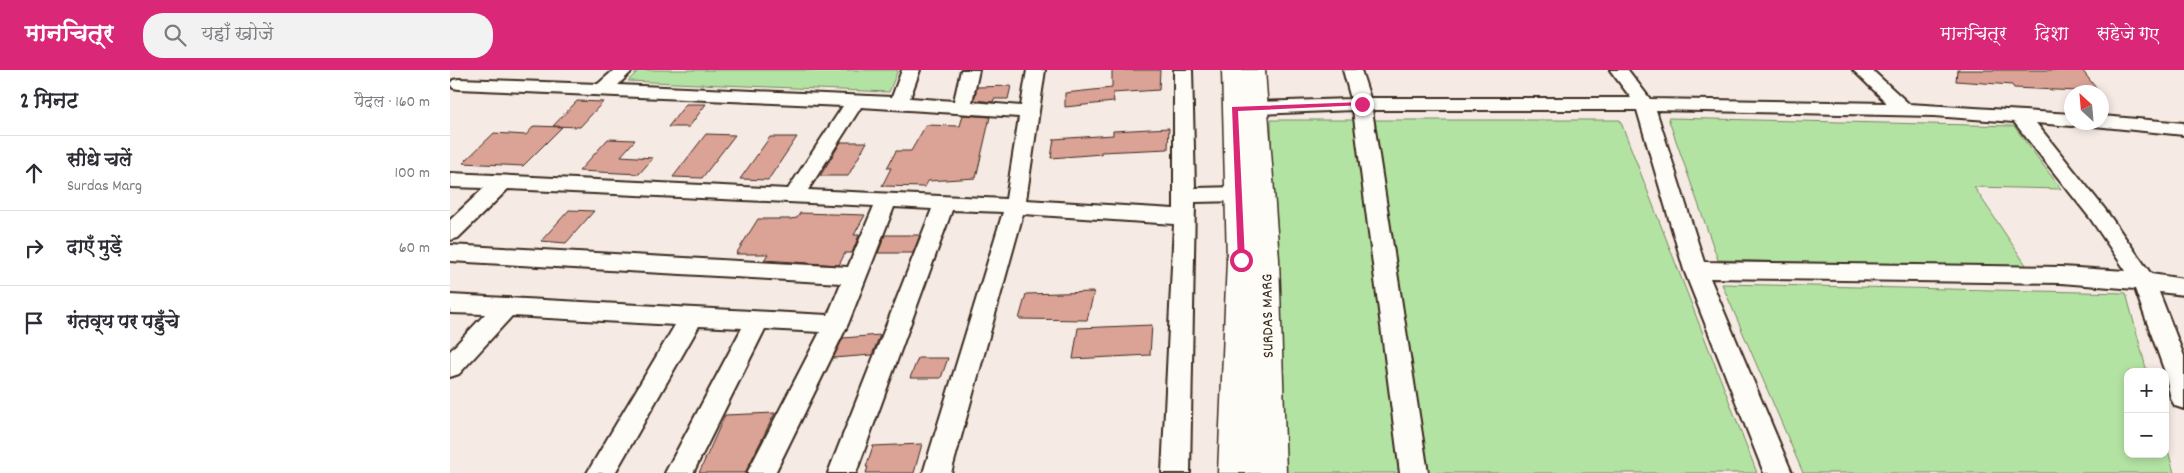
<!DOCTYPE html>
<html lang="hi">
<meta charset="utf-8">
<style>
:root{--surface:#fff;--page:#f2f2f3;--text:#2b2b33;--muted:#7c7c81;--line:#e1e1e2;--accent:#db2777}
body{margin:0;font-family:Dekko,"Playpen Sans Deva",sans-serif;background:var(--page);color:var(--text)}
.controls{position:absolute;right:15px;bottom:15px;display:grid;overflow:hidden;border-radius:10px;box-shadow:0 2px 8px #0003}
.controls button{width:45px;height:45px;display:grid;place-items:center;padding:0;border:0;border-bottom:1px solid var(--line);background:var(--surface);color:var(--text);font:25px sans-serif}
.compass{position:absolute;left:1614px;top:15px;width:45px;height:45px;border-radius:50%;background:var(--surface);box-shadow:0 2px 8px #0003;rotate:334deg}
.stop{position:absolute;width:15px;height:15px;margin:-11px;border:4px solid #db2777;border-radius:50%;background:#fff}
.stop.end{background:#db2777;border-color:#fff;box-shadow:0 1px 5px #0008}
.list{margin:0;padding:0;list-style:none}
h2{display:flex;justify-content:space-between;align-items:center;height:65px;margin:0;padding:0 20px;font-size:21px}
h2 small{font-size:16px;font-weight:400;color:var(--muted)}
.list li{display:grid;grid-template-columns:32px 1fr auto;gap:15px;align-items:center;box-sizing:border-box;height:75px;padding:0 20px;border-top:1px solid var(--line)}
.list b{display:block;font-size:19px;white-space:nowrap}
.list p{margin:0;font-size:16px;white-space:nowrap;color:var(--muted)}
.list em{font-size:16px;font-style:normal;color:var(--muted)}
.icon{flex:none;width:28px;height:28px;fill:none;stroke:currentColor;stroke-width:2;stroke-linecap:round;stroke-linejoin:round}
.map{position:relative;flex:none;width:1734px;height:403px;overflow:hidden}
header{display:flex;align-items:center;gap:30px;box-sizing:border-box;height:70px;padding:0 25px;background:var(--accent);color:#fff}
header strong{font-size:24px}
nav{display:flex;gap:28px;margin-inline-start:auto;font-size:18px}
.search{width:350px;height:45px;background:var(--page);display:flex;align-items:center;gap:12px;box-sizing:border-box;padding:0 18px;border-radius:20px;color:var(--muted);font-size:19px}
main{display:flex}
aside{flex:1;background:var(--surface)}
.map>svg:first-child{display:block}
.green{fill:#b3e3a3;stroke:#778660}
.building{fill:#dba296;stroke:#3b2a1e}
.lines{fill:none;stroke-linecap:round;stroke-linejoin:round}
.minor-casing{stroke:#3b2a1e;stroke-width:4}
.major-casing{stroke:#3b2a1e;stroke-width:3}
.minor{fill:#fdfcf7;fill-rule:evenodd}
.major{fill:#fdfcf7;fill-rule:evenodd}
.route{fill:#db2777}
.labels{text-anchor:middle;stroke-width:4.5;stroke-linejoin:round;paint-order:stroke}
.street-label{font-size:16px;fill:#3b2a1e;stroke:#fdfcf7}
</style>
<header>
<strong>मानचित्र</strong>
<div class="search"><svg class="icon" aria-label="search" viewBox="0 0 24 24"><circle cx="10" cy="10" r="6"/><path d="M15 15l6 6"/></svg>यहाँ खोजें</div>
<nav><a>मानचित्र</a><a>दिशा</a><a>सहेजे गए</a></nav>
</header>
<main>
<aside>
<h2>2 मिनट<small>पैदल · 160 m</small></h2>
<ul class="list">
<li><svg class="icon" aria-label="ahead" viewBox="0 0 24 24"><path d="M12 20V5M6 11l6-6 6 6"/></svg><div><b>सीधे चलें</b><p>Surdas Marg</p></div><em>100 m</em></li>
<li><svg class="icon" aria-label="right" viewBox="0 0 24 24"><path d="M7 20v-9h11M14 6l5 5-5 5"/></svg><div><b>दाएँ मुड़ें</b></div><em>60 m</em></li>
<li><svg class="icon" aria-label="arrive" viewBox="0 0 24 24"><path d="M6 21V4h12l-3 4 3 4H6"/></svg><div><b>गंतव्य पर पहुँचे</b></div></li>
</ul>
</aside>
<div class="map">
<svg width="1734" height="403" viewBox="0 0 1734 403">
<rect width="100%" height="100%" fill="#f6eae4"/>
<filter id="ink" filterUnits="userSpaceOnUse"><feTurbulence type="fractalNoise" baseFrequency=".02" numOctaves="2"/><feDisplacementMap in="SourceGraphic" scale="10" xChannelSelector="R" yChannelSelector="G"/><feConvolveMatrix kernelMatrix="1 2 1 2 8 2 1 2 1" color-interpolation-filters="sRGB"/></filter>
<g filter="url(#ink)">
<!-- green -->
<g class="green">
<polygon points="189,0 448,0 439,22 178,11"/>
<polygon points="1218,48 1564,56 1611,119 1524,117 1578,198 1268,190"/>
<polygon points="821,50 1170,50 1307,403 827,403"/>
<polygon points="1272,214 1676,223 1697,302 1678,302 1678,384 1715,384 1715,369 1724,403 1353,403"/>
</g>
<!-- building -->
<g class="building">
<polygon points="662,0 710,0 709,20 663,23 664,32 615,37 615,23 662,18"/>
<polygon points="1507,0 1632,0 1649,22 1564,18 1562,15 1506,11"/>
<polygon points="561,16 558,29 544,29 543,32 524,30 527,17"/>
<polygon points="127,31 153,32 130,57 103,56"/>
<polygon points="236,34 256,34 239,57 218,57"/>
<polygon points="513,45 540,47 526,108 478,111 475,117 432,116 441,98 437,98 446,81 461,81 476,55 510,56"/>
<polygon points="84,56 112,57 73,96 13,93 44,63 76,65"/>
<polygon points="719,58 718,79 651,82 651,84 601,88 604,69 663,65 663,61"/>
<polygon points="256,64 285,65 252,108 223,107"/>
<polygon points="320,67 347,67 318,110 290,109"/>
<polygon points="158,69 185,70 171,86 203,88 189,104 129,101"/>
<polygon points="391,72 417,72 398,106 370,106"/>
<polygon points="119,140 144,141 116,173 91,171"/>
<polygon points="350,143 415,145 404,165 409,165 402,183 395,183 389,195 314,190 318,184 286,184 308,149 340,149 347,148"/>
<polygon points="435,165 470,165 463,183 428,183"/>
<polygon points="644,222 637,250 569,249 576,224"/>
<polygon points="702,255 700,285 623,289 628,258"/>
<polygon points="430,265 422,285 383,288 393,268"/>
<polygon points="468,288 498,288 491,308 460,308"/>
<polygon points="325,343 295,403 249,403 275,345"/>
<polygon points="472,374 464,403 416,403 418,397 416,397 423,376"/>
</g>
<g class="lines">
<defs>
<g id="minor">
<path d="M164,0H183L168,15L442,27L452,0H470L460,28L504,31L511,0H529L522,32L571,36L577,0H595L576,130L724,139V0H742L745,118L789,117L796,119L799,124L796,129L789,131L745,132L740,403H712L724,154L573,144L501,403H473L553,142L502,140L406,403H378L482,139L444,137L398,254L325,403H297L370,262L315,259L243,403H215L292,258L249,256L165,403H137L225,255L62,246L9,304L0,307V281L35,244L0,243V225L378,245L391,213L0,191V175L398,197L424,136L58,119L8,168L0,170V150L34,118L0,117V103L338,119L393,36L9,19L3,18L0,14L3,10L9,9L148,14ZM411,37L569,47L556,129L358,120Z"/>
<path d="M893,0H911L920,28H1181L1160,0H1178L1200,29L1437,33L1403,0H1422L1459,34L1622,44V52H1630L1629,54L1622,56L1586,53L1654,138L1701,204L1734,209V225L1709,222L1734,286V339L1725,336L1721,329L1715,302L1685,219L1611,213L1260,208L1342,403H1314L1234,200L1187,40H922L978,403H950L903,40L807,44L800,42L798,38L800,34L807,32L901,29ZM1206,40L1484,46L1564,52L1640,148L1676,201L1611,197L1254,192Z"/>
<polygon points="1652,46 1734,53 1734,65 1644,56 1642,52 1652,52"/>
</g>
<polygon id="major" points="772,0 815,0 829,189 836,403 802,403 802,355 802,403 768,403 777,190"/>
</defs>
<!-- minor casing -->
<use href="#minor" class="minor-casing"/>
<!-- major casing -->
<use href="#major" class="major-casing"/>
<!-- minor -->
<use href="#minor" class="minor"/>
<!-- major -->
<use href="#major" class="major"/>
</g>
</g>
<!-- route -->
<polygon class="route" points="912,32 914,32 914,35 788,41 795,190 791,192 788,192 782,37"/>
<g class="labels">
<!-- street labels -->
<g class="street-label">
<text transform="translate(816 246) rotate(-91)" y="6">SURDAS MARG</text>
</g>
</g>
</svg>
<div class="controls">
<button>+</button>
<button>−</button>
</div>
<svg class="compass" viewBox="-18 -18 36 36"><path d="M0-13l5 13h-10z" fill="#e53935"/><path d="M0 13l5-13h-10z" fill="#7c7c81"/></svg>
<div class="stop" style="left:791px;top:190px"></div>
<div class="stop end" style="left:912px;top:34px"></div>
</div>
</main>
